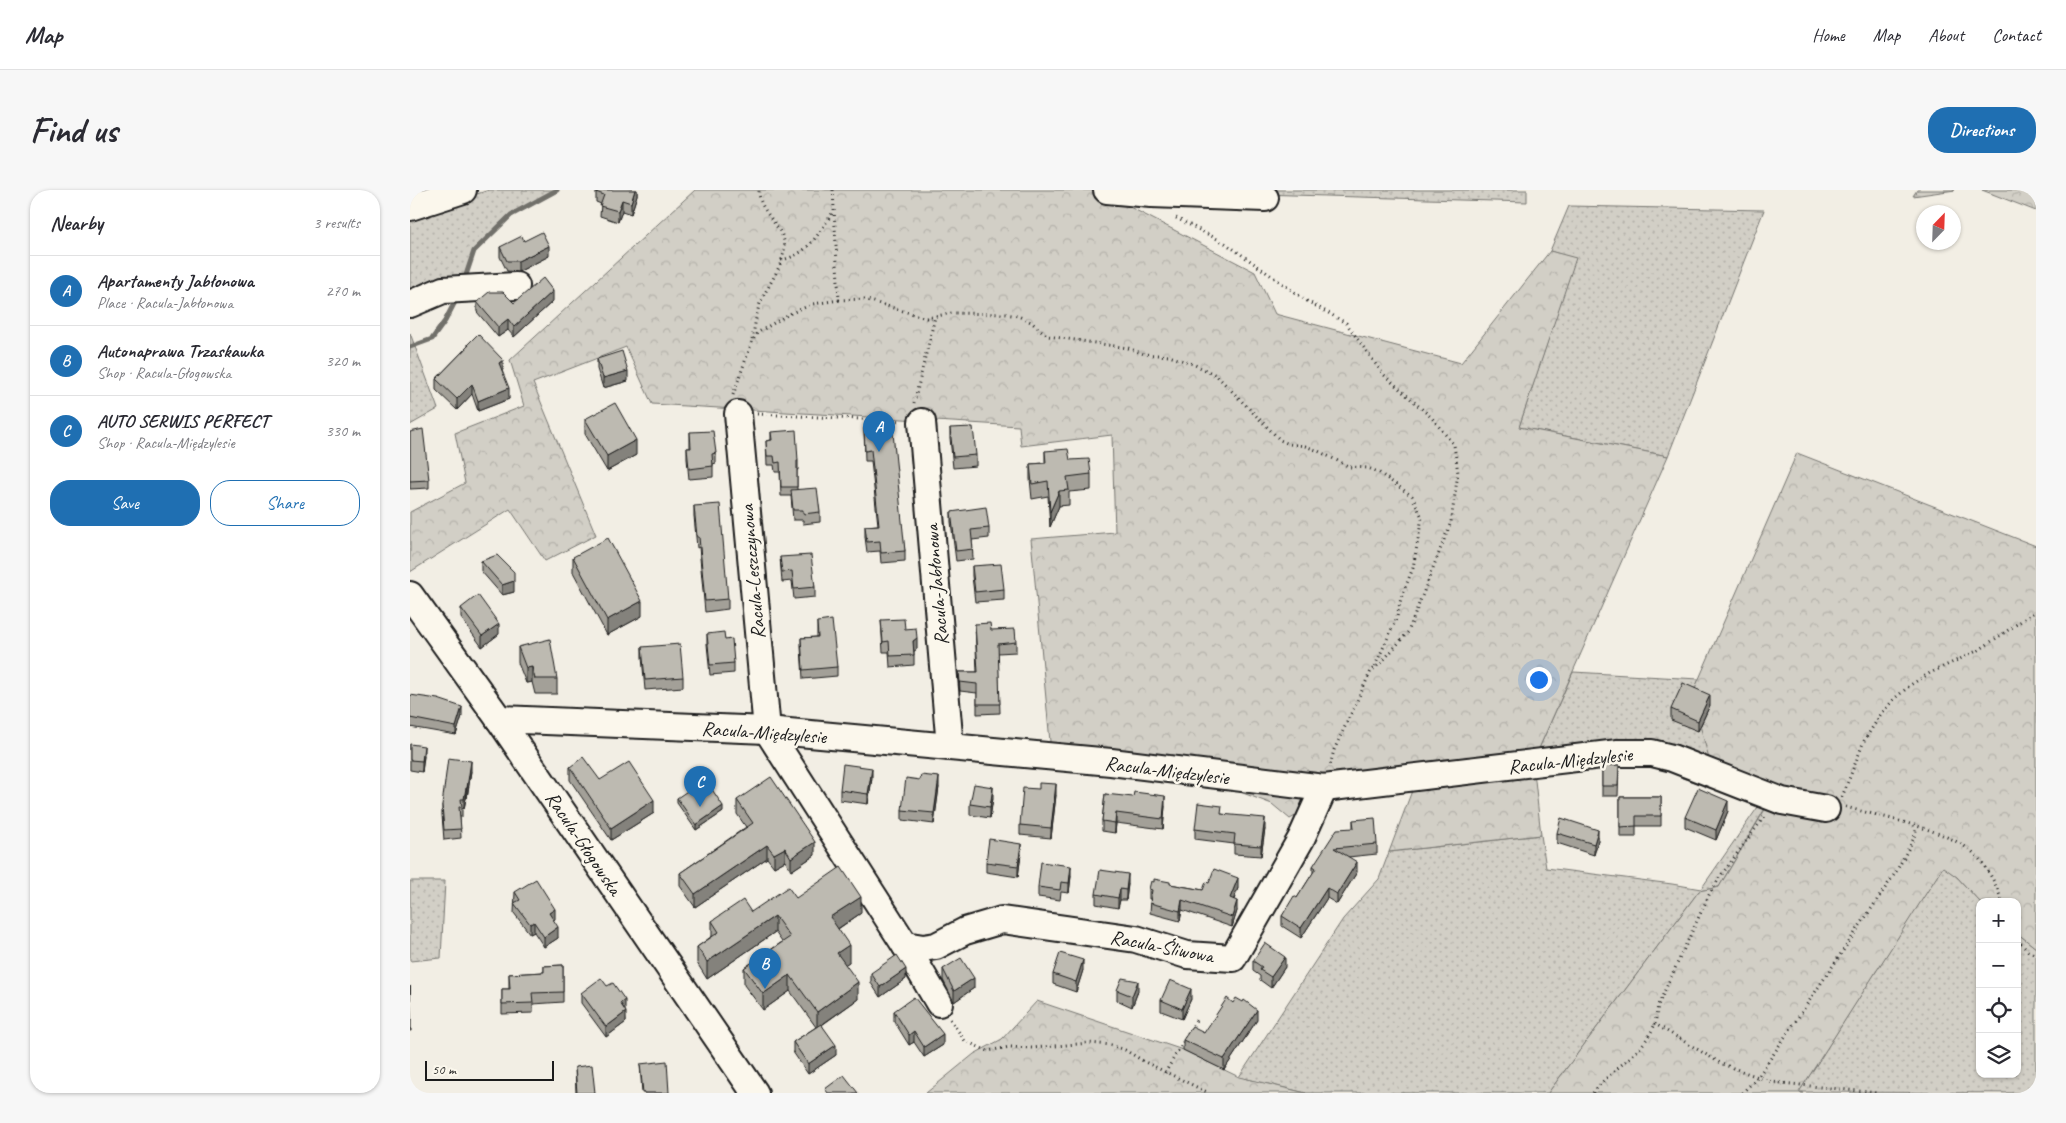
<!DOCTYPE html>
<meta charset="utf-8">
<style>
:root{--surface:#fff;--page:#f7f7f7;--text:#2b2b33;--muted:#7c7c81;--line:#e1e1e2;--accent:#1f6fb2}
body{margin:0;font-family:Caveat,sans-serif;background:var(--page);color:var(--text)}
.controls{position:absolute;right:15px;bottom:15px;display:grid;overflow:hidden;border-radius:10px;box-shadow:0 1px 4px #0004}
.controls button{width:45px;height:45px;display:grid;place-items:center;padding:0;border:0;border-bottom:1px solid var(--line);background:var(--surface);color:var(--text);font:25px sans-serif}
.compass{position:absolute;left:1506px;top:15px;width:45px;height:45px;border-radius:50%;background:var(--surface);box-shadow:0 1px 4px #0004;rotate:23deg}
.scale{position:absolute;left:15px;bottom:12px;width:129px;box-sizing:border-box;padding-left:5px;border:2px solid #1c1c1c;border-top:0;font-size:14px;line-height:18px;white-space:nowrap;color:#1c1c1c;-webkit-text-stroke:4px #fbf7ec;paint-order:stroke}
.you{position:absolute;left:1128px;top:489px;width:18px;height:18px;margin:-12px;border:4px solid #fff;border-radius:50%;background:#1a73e8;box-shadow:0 0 0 8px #1a73e833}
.badge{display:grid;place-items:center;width:32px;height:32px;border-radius:50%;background:var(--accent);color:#fff;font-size:16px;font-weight:700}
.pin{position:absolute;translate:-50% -41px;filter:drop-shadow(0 1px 2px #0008)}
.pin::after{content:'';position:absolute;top:26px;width:18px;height:15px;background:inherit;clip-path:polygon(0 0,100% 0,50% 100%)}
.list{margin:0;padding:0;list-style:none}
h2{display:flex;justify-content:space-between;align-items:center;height:65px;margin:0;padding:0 20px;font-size:21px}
h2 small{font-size:16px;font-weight:400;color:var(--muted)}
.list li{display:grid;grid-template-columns:32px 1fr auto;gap:15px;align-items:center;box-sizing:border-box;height:70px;padding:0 20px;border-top:1px solid var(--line)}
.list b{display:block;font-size:19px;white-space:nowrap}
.list p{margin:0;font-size:16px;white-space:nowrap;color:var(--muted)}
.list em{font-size:16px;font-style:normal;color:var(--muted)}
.actions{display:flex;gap:10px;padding:15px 20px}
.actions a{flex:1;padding:11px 0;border:1px solid var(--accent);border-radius:20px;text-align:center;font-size:18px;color:var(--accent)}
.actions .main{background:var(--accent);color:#fff}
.icon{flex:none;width:28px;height:28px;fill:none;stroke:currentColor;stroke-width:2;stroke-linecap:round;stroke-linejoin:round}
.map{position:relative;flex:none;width:1626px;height:903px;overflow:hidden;border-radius:20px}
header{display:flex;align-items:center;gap:30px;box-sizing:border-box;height:70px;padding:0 25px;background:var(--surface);border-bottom:1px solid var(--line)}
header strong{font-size:24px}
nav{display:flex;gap:28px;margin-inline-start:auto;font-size:18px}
.intro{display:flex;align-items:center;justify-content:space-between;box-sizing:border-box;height:120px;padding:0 30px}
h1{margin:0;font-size:35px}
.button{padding:12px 22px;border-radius:20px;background:var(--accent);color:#fff;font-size:18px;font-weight:700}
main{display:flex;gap:30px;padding:0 30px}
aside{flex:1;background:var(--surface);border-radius:20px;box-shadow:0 1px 4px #0004}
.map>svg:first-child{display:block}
.grass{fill:url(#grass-dots);stroke:#777671}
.forest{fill:url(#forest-crowns);stroke:#777671}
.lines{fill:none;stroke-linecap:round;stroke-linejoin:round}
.stream{stroke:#716f6b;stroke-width:5}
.minor-casing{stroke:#1c1c1c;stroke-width:30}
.path{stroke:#1c1c1c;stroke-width:3;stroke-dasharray:1 4;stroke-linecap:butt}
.minor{stroke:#fbf7ec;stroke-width:26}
.wall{fill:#a3a098;stroke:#1c1c1c}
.shaded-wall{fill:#84827c;stroke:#1c1c1c}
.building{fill:#bdbab1;stroke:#1c1c1c}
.labels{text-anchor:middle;stroke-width:5;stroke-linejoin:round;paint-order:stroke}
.street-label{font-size:20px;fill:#1c1c1c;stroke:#fbf7ec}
</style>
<header>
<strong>Map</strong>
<nav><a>Home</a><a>Map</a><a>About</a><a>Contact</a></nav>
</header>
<div class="intro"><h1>Find us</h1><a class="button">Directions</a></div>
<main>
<aside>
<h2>Nearby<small>3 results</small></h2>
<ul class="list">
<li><span class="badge">A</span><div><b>Apartamenty Jabłonowa</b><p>Place · Racula-Jabłonowa</p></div><em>270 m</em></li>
<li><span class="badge">B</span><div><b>Autonaprawa Trzaskawka</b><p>Shop · Racula-Głogowska</p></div><em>320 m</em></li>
<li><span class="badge">C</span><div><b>AUTO SERWIS PERFECT</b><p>Shop · Racula-Międzylesie</p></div><em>330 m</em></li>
</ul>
<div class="actions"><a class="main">Save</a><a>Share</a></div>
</aside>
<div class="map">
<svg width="1626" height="903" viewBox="0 0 1626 903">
<defs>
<pattern id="grass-dots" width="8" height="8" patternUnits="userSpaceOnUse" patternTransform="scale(1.25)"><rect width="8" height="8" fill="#d2cfc6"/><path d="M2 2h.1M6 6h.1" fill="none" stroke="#b4b1aa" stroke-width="1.8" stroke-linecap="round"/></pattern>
<pattern id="forest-crowns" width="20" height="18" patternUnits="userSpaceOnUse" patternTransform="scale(1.25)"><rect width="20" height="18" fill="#d2cfc6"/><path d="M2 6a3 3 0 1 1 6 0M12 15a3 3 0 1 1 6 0" fill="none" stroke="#b4b1aa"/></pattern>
</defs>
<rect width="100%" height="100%" fill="#f2eee4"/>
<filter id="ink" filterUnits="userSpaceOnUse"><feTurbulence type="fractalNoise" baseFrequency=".02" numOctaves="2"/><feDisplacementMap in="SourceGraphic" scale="10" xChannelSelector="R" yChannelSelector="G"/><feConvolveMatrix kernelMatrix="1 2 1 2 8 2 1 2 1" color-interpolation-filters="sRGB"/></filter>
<g filter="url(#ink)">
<!-- grass -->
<g class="grass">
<polygon points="79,0 147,0 101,25 64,61 49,103 0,119 0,26"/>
<polygon points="715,0 1117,0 1117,12"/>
<polygon points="1159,16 1354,20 1258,266 1109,237 1165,69 1140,61"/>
<polygon points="0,143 28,219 0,235"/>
<polygon points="1163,482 1289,489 1282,505 1360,610 1309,697 1289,701 1138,903 896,903 829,887 933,729 969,689 979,662 1131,645 1136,678 1262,694 1291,699 1350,614 1272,588 1272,575 1123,572"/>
<polygon points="1533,676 1547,687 1570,712 1570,884 1607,884 1607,743 1626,758 1626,903 1389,902"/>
<polygon points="0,691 35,691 31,768 0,771"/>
</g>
<!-- forest -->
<g class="forest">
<polygon points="285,0 687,0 845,82 865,124 1051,173 1140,61 1166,68 1109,237 1258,266 1123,572 1131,645 979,662 1006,590 921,606 880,629 862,614 825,600 642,573 621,349 705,342 702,245 611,256 609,236 242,214 216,157 123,193 186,345 135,371 100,319 0,382 0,322 55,293 45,243 114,216 100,170"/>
<polygon points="1507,0 1545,0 1503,6"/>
<polygon points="1572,0 1626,0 1626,21"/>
<polygon points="1387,263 1626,356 1626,758 1607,743 1607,712 1570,712 1547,687 1533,677 1389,902 1394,903 1138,903 1289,701 1309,697 1360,611 1303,584 1282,505"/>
<polygon points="627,811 773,860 829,887 896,903 516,903 564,864 592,849"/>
</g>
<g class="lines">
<!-- stream -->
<g class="stream">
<polyline points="54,91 64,61 101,25 147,0"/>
<polyline points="0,157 22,149 35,131 47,108"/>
</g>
<defs>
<g id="minor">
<polyline points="697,0 741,4 855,8"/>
<polyline points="0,17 53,0"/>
<polyline points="0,114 33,100 106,96"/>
<polyline points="328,224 357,540 495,755 529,813"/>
<polyline points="512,232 540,557"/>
<polyline points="0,405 89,529 345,903"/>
<polyline points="89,529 357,540 701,572 914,598 1208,563 1242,563 1262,568 1372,611 1416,619"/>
<polyline points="495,755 513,758 526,756 555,741 592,730 726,749 777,765 823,768 891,649 914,598"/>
</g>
</defs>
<!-- minor casing -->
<use href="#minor" class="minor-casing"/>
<!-- path -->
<g class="path">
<polyline points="423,0 429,110 454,109 516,128 542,123 596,124 608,126 621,132 638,146 718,158 734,164 759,166 783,174 806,185 870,250 879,254 895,256 906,260 940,277 958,278 968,282 1002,306 1012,327 1003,378 991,408 987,427 965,476"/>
<polyline points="766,28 815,53 897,111 936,133 973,184 1022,228 1044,255 1048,283 1041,332 998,442 971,473 961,481 924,560 920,576"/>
<path d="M371,70C398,65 409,43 423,22"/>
<path d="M342,149C345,137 346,122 351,111C358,95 378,69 374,51C370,34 348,20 349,0"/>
<polyline points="323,205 342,152 347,143 379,124 403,114 429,110"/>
<polyline points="504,213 525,127"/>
<polyline points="347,224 491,231"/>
<polyline points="1432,607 1454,551 1471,524 1485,508 1502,494 1520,483 1569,460 1626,421"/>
<path d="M1436,617C1471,627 1531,638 1560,660C1575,672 1586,693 1592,712"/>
<polyline points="1354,627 1312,684 1299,705 1248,815 1245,834 1312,874 1362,892 1468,903"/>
<polyline points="1607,750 1618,761 1626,765"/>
<polyline points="540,829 555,851 578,861 600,857 622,858 679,853 701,855 715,860 735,872 799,903"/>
<polyline points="755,883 786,830"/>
<path d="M1183,903C1203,876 1231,867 1245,834"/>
<polyline points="1332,903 1348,887 1486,682 1504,648 1507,637"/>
</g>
<!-- minor -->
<use href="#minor" class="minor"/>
</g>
<!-- wall -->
<g class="wall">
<polygon points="227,0 227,5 221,24 212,21 208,32 190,26 191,14 186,12 186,2"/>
<polygon points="90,57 139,66 108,82 97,81 90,67"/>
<polygon points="143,111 104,147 98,140 88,147 67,122 67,112 104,113"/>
<polygon points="58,154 93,180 92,181 99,209 68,221 62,204 47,220 26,200 26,189 58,156"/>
<polygon points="187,169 218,191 193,198 187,179"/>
<polygon points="175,229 226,265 197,281 175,244"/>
<polygon points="454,238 475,244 495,361 495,371 471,373 470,361 457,362 455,347 455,336 468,335 461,271 455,271"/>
<polygon points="540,238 566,265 566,276 543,278 540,248"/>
<polygon points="0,242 19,290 19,298 0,299"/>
<polygon points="280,242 306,263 306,273 303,274 303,287 279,289 277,269 277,258 280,258"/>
<polygon points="361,242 388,271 388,280 387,280 387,300 410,322 410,332 393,334 393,330 383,330 381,306 371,306 370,282 365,282 364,275 357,275 356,251 361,250"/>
<polygon points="635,261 660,270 681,284 681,300 659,302 659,315 649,316 640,337 638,306 622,309 620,289 620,274 635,273"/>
<polygon points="284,316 318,409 318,419 295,422 289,357 287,358 284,326"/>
<polygon points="541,322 579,338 579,348 562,350 563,369 546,371 541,332"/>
<polygon points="163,367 232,426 197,445 163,382"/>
<polygon points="370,367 405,397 405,407 384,409 382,391 372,392"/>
<polygon points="71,371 104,402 92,405 71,381"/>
<polygon points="562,376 594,399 594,410 565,412 562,386"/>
<polygon points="51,418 89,444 72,457 51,428"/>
<polygon points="471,430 495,439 507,459 504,461 504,475 480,477 479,462 473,462"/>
<polygon points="407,432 427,477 427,486 393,489 391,457 391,448 407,447"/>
<polygon points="565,434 581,440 606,452 606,462 588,463 590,523 567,524 567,503 550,501 549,482 567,482"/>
<polygon points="297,444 315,450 324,473 324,483 300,485 297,454"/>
<polygon points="108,457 147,489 147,504 125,504 122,492 116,493 108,473"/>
<polygon points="232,457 273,487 273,497 235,500 232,467"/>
<polygon points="0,505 52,526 46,545 0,537"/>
<polygon points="1300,515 1288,541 1261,530 1261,519"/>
<polygon points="0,554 14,566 12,582 0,580"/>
<polygon points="1209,575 1208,606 1192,606 1192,576"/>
<polygon points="160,577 190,590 244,623 201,650 160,590"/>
<polygon points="61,581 57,608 56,608 54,619 52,618 52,627 50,627 51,648 34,650 32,625 32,615"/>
<polygon points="462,588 458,614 430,610 430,600"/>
<polygon points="510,590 529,597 524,634 492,630 492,620"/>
<polygon points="629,599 646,605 641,648 610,645 610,635"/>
<polygon points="695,604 755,616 753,639 706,633 705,643 692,641 692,631"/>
<polygon points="1210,607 1251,607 1251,636 1226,636 1226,647 1210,647"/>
<polygon points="267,608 313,622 286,640 267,613"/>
<polygon points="583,608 580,628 560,625 560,614"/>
<polygon points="327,610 405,665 381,681 375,671 364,677 357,668 285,717 270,696 270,683 336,637 327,624"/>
<polygon points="1318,621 1306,650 1275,637 1275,627"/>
<polygon points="812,624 855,639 851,666 824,664 824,654 785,649 785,639"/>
<polygon points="943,630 967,654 967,664 938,667 947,682 927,714 917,708 891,748 872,736 872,726 887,708 903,683 903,676 943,638"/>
<polygon points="1147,643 1188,650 1184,665 1147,653"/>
<polygon points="611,664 608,687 576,682 576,672"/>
<polygon points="661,686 659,703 651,702 650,710 628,707 628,697"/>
<polygon points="799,693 828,698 824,710 827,721 822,737 772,720 770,731 740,723 741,709 739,709 739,699 760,694 793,700"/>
<polygon points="718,694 716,710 710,710 708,718 686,714 686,704"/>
<polygon points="105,702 145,729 143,730 148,748 134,757 124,742 120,744 104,723"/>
<polygon points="386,708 451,723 428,739 439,772 435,774 448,809 412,835 426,865 398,884 383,862 383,852 406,837 380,801 353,820 334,795 334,778 372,752 365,742 297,789 287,773 287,757 302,746 302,731 341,722"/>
<polygon points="843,771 875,777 861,798 850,790 850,786 843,781"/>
<polygon points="153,775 153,812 123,814 123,823 92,824 92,799 99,799 99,784 134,782 134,776"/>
<polygon points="533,779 564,798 544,812 533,790"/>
<polygon points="673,780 666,802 643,794 643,784"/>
<polygon points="461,783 496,789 470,807 461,793"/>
<polygon points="0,796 1,831 1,841 0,841"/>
<polygon points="707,800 728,801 722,817 707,810"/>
<polygon points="171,803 215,820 216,832 196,847 171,813"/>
<polygon points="781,809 772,829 751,821 751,810"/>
<polygon points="484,821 533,855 514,867 504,852 499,855 484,831"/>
<polygon points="847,830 814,880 773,860 773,850 794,843"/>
<polygon points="230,874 259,903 232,903"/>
<polygon points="165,877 185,903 166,903"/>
</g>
<!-- shaded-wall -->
<g class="shaded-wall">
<polygon points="225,0 227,0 227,5 221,24 221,13"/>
<polygon points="212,10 212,21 208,32 208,21"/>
<polygon points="139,56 139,66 108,82 108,71"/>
<polygon points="143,101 143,111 104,147 104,137"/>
<polygon points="98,129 98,140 88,147 88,137"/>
<polygon points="93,170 93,180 89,183 89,173"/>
<polygon points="218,181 218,191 193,198 193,188"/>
<polygon points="62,194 62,204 47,220 47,209"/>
<polygon points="99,198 99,209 68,221 68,211"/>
<polygon points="226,250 226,265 197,281 197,266"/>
<polygon points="649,301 649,316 640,337 640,322"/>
<polygon points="104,391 104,402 92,405 92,395"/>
<polygon points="232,411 232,426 197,445 197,430"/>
<polygon points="89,434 89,444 72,457 72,446"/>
<polygon points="507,448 507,459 503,462 503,451"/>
<polygon points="122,477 122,492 116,493 116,478"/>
<polygon points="1300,505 1300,515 1288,541 1288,531"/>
<polygon points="52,517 52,526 46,545 46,537"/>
<polygon points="14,556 14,566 12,582 12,571"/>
<polygon points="61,571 61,581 57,608 57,598"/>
<polygon points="462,578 462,588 458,614 458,604"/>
<polygon points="529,587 529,597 524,634 524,623"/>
<polygon points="646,594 646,605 641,648 641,638"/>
<polygon points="583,597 583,608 580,628 580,617"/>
<polygon points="56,598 56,608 54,619 54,609"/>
<polygon points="755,606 755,616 753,639 753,629"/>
<polygon points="244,610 244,623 201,650 201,638"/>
<polygon points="1318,611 1318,621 1306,650 1306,640"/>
<polygon points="313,616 313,622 286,640 286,635"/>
<polygon points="706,623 706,633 705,643 705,633"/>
<polygon points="855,628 855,639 851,666 851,656"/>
<polygon points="1188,640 1188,650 1184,665 1184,654"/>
<polygon points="405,652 405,665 381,681 381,668"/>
<polygon points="611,654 611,664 608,687 608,676"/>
<polygon points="357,655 357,668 285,717 285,704"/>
<polygon points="375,658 375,671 364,677 364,664"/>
<polygon points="947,672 947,682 927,714 927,704"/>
<polygon points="661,676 661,686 659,703 659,693"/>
<polygon points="718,684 718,694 716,710 716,700"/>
<polygon points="828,688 828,698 820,719 820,708"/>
<polygon points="917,698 917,708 891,748 891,738"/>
<polygon points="710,699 710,710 708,718 708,708"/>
<polygon points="451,707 451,723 420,744 420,727"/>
<polygon points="772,710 772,720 770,731 770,721"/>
<polygon points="827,711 827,721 822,737 822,727"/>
<polygon points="145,719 145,729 139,733 139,723"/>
<polygon points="365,726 365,742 297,789 297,772"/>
<polygon points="124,732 124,742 120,744 120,734"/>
<polygon points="148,737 148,748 134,757 134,747"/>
<polygon points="439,755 439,772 427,780 427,763"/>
<polygon points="875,767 875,777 861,798 861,787"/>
<polygon points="673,770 673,780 666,802 666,792"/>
<polygon points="496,779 496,789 470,807 470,797"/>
<polygon points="380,785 380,801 353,820 353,804"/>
<polygon points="564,788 564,798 544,812 544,801"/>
<polygon points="728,791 728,801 722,817 722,806"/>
<polygon points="448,792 448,809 407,838 407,822"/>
<polygon points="781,799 781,809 772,829 772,819"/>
<polygon points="215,810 215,820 210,813"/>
<polygon points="847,820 847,830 814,880 814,869"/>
<polygon points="216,822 216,832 196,847 196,837"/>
<polygon points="504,841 504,852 499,855 499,845"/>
<polygon points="533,844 533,855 514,867 514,857"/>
<polygon points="426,855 426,865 398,884 398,874"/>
</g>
<!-- building -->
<g class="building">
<polygon points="186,0 225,0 221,13 212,10 208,21 190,16 194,5 186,2"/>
<polygon points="132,42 139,56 108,71 97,71 90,57 112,46 114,51"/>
<polygon points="133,88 143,101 104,137 98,129 88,137 67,112 79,102 93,102 104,113"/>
<polygon points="68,144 93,170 89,173 99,198 68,211 62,194 47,209 26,189 59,155 58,154"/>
<polygon points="212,161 218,181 193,188 187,169"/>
<polygon points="205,213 226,250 197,266 175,229"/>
<polygon points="475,236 475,244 483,243 495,361 471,363 470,351 457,352 455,336 469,335 461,260 455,261 454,238"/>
<polygon points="563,237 566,265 543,267 540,238"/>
<polygon points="13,239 19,290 0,291 0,242"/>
<polygon points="386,240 388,271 387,271 387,297 371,297 370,272 365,273 364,266 357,266 356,251 362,250 361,242"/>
<polygon points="303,241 306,263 302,264 303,276 279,279 277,258 281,258 280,242"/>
<polygon points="658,259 660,270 679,269 681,284 657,287 659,300 649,301 640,322 638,291 622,294 620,274 636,273 635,261"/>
<polygon points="407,298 410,322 393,324 393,320 383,320 381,300"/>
<polygon points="310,314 318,409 295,411 289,347 287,347 284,316"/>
<polygon points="576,317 579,338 561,340 563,359 546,361 541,322"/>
<polygon points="198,348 232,411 197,430 163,367"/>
<polygon points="87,365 104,382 104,391 92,395 71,371"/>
<polygon points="401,365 405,397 384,399 382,381 372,382 370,367"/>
<polygon points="591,374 594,399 565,402 562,376"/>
<polygon points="68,405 89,434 72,446 51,418"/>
<polygon points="494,429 495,439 506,438 507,448 503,451 504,465 480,466 479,451 473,452 471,430"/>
<polygon points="422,430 427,477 393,480 391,448 408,447 407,432"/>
<polygon points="580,433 581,440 605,439 606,452 588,454 590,514 567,514 567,494 550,492 549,482 568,482 565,434"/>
<polygon points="314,442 315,450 322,449 324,473 300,475 297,444"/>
<polygon points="140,449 147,489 125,489 122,477 116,478 108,457"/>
<polygon points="270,454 273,487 235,490 232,457"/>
<polygon points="1273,493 1300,505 1288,531 1261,519"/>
<polygon points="0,505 28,509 52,517 46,537 0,528"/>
<polygon points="0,554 14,556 12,571 0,570"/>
<polygon points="173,567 190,590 219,572 244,610 201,638 160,577"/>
<polygon points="38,568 61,571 57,598 56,598 54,609 51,609 52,617 49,617 51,639 34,640 32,615"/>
<polygon points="433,574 462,578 458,604 430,600"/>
<polygon points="1209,575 1208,596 1192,596 1192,576"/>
<polygon points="511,585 529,587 524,623 492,620 496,588 510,590"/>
<polygon points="361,587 405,652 381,668 375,658 364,664 357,655 285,704 270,683 343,633 327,610"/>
<polygon points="295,589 313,616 286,635 267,608"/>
<polygon points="629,593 646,594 641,638 610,635 613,598 629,599"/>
<polygon points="564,594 583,597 580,617 560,614"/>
<polygon points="1288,598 1318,611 1306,640 1275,627"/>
<polygon points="724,602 755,606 753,629 706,623 705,633 692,631 695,604 723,607"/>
<polygon points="1210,607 1251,607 1251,626 1226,626 1226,636 1210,637"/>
<polygon points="788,613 812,616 811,624 855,628 851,656 824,654 825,644 785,639"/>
<polygon points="965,628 967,654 924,658 947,672 927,704 917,698 891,738 872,726 884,706 887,708 906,678 903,676 927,639 944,638 943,630"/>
<polygon points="1151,628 1188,640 1184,654 1147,643"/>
<polygon points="579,649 611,654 608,676 576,672"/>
<polygon points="631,672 661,676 659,693 651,692 650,700 628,697"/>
<polygon points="431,677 451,707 420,727 439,755 427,763 448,792 407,822 380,785 353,804 334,778 380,747 365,726 297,772 287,757 309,742 302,731 333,710 341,722 378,697 386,708"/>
<polygon points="804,679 828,688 820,708 827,711 822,727 772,710 770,721 740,713 742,700 739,699 741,691 744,692 744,689 760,692 760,694 793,700 796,692 799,693"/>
<polygon points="690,680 718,684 716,700 710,699 708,708 686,704"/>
<polygon points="126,689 145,719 139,723 148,737 134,747 124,732 120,734 104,713 110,710 105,702"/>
<polygon points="855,753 875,767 861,787 850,780 852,777 843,771"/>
<polygon points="650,763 673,770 666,792 643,784"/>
<polygon points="487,765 496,779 470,797 461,783"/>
<polygon points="551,768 564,788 544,801 533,779"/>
<polygon points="153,775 153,802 122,803 123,813 92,814 92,799 100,799 99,784 134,782 134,776"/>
<polygon points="191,788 197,796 203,793 215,810 210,813 216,822 196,837 171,803"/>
<polygon points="712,788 728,791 722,806 707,800"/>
<polygon points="760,790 781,799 772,819 751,810"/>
<polygon points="0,796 1,831 0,831"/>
<polygon points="504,807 533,844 514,857 504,841 499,845 484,821"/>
<polygon points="817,808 823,813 826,808 833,812 834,810 847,820 814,869 773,850 782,837 794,843"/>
<polygon points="411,834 426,855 398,874 383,852"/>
<polygon points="257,871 259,903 233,903 230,874"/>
<polygon points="182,875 185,903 167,903 165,877"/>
<polygon points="434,885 448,903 418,903 415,899"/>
</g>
</g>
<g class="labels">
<!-- street labels -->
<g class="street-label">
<text transform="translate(342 382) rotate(-95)" y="7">Racula-Leszczynowa</text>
<text transform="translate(526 395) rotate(-95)" y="7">Racula-Jabłonowa</text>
<text transform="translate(354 542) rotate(4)" y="7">Racula-Międzylesie</text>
<text transform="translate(1160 570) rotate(-6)" y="7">Racula-Międzylesie</text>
<text transform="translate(757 580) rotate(7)" y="7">Racula-Międzylesie</text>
<text transform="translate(174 653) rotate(56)" y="7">Racula-Głogowska</text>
<text transform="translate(752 756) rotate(11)" y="7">Racula-Śliwowa</text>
</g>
</g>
</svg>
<div class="controls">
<button>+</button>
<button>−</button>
<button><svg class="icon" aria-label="locate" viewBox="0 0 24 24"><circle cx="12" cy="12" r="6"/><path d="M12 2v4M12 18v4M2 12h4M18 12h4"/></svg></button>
<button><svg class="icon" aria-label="layers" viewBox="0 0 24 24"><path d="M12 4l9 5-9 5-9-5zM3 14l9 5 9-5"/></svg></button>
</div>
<svg class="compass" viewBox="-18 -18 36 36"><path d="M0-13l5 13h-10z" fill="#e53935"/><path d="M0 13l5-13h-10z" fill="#7c7c81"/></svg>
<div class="scale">50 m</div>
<div class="you"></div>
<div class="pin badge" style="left:469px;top:262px">A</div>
<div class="pin badge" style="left:355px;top:799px">B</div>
<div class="pin badge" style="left:290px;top:617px">C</div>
</div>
</main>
